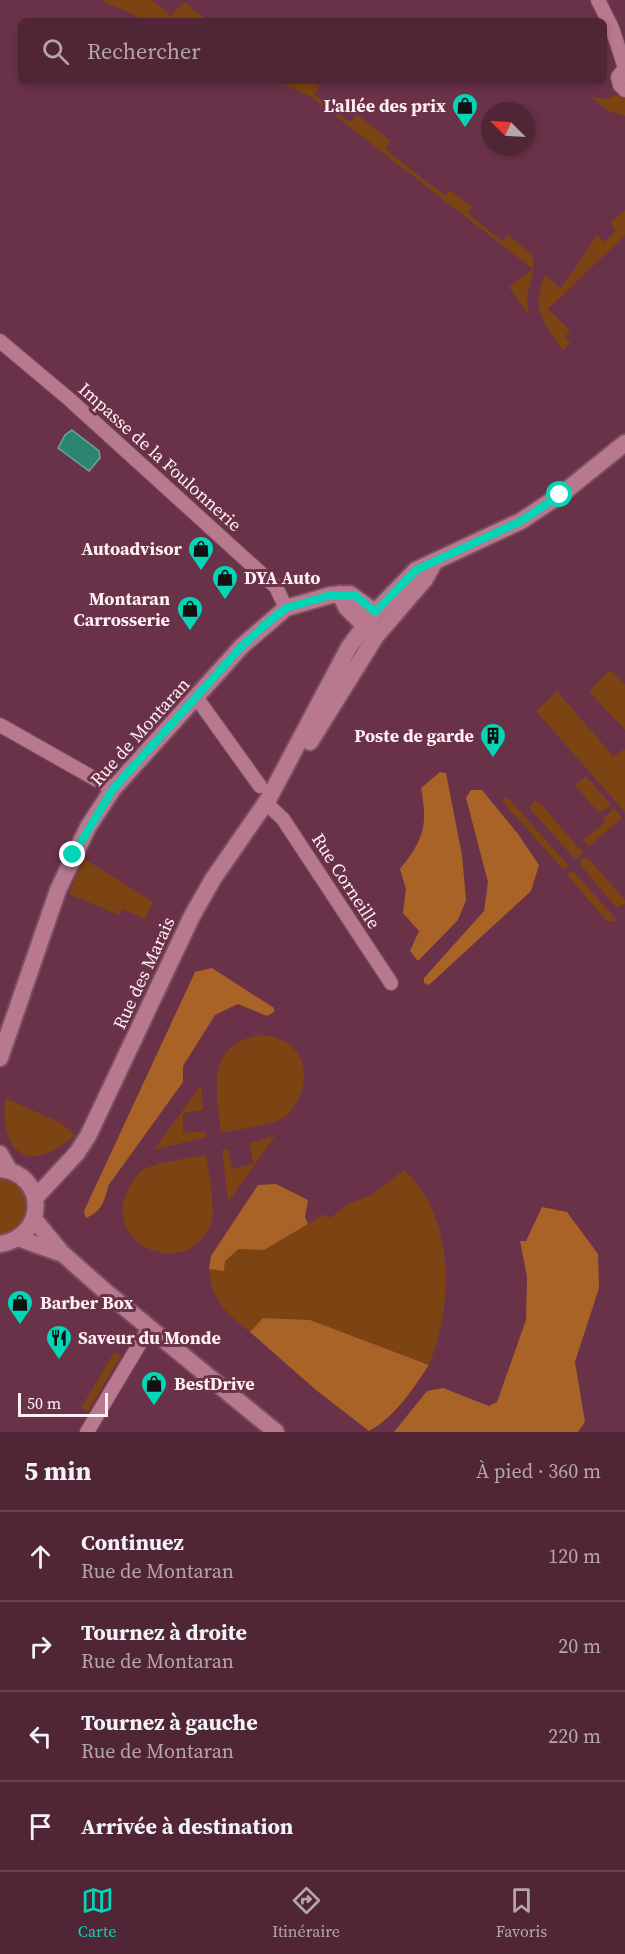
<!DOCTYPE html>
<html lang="fr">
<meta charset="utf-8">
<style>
:root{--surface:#502636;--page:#562e3e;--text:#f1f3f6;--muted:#b4a5ad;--line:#674351;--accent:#04d5b6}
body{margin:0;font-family:"Source Serif 4",serif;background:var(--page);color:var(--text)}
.compass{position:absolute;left:481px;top:102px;width:54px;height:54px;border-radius:50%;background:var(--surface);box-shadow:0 3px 9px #0003;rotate:294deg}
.scale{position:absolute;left:18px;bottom:15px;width:90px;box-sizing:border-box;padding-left:6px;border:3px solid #feeff3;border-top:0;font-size:16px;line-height:21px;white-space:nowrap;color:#feeff3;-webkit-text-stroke:4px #6a3248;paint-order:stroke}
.stop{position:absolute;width:18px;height:18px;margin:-14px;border:4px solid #04d5b6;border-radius:50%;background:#fff}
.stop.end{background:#04d5b6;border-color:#fff;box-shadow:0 2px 6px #0008}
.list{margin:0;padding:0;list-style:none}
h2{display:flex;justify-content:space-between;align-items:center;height:78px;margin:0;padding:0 24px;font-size:26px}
h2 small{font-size:20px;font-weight:400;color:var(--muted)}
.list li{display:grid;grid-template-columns:39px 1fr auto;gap:18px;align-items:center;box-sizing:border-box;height:90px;padding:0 24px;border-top:2px solid var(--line)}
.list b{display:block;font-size:22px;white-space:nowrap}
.list p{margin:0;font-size:20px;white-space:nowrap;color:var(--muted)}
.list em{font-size:20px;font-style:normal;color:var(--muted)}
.icon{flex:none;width:33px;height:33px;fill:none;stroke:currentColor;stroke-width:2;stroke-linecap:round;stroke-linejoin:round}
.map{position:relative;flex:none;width:625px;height:1432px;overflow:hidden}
.search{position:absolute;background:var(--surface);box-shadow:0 3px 9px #0003;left:18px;right:18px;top:18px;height:66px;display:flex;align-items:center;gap:15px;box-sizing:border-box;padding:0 21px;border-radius:9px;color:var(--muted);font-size:22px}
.sheet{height:438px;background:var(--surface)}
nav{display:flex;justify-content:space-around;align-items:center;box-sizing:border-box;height:84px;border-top:2px solid var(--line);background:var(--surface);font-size:16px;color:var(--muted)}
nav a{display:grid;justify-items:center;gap:3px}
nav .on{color:var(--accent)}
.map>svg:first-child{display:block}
.green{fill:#7c4412}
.forest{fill:#a96327}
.water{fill:#2c8472;stroke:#6ba499;stroke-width:1.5}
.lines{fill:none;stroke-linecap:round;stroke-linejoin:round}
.minor-casing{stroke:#7a4f61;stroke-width:16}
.tertiary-casing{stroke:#7a4f61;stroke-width:20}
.minor{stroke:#b8788e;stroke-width:14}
.tertiary{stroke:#b8788e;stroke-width:16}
.route{stroke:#04d5b6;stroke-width:8}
.labels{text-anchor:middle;stroke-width:6;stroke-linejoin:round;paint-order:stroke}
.poi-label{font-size:18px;font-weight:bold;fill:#feeff3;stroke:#6a3248;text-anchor:end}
.street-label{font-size:18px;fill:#feeff3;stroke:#6a3248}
</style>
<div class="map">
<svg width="625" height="1432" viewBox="0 0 625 1432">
<rect width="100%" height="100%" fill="#6a3248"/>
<!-- green -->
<g class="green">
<polygon points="101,0 152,0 171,16 184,2 209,21 146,21"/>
<path d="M277,81H311L320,86L314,94L350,122L357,115L391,141L385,149L445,196L450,190L472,207L467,213L502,241L508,235L532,255C538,278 521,288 530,317L509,287L533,269L311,97Z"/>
<polygon points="617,95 625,98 625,116 608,111 591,97 606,99"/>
<path d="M625,210V235L548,309L570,331L565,336L570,343L563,350C544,324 530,308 545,275L560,288C575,271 584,253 597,235L604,242L616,231L610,223Z"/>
<polygon points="610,670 625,685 625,730 589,691"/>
<polygon points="557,691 613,756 625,749 625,812 536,711"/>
<polygon points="586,776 611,805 599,813 575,785"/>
<polygon points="507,797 568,865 568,867 563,869 502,801"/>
<polygon points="534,801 540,803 583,853 576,860 531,810 530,806"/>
<polygon points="614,808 622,818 589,846 583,840 605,822 603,819"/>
<polygon points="586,856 625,900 625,904 616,907 579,863"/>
<polygon points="83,858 153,902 145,919 122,909 119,915 69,894"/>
<polygon points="572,870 616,919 616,921 608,922 567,875"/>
<path d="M259,1035C270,1036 281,1038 290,1045C313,1065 306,1100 284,1117C271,1126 237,1129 221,1133C217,1090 204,1046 259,1035Z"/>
<polygon points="201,1085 203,1110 183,1113 183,1133 205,1131 206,1137 154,1150"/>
<path d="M5,1098L61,1123L75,1135C30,1175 0,1156 5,1098Z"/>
<polygon points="275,1136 228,1202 222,1150 228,1149 232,1169 253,1164 250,1143"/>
<path d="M206,1155C208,1170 215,1205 212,1219C194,1283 101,1248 127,1192C131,1184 135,1176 143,1170C156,1162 190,1158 206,1155Z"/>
<path d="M404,1170C456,1218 453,1305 429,1365L310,1320L264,1318L250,1332C227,1313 211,1301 209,1269L224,1271L225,1261L240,1249L264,1250L325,1214L330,1218L350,1203L372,1195Z"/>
<path d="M0,1177C35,1182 34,1230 0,1235Z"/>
<polygon points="115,1351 121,1356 88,1411 81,1408"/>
</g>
<!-- forest -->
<g class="forest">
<path d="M440,772L446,773L462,855L466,900L458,920L418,961L410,951L419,931L403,913L406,889L400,869C424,839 428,826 421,788Z"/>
<polygon points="471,790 482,790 518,834 539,865 531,891 429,985 424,983 424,978 484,911 488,882 466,798"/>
<path d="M212,968L274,1008V1012L267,1016L238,1004L215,1015L183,1066V1082L108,1186C105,1201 101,1212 86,1218L84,1211L195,972Z"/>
<polygon points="276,1184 308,1200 305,1217 308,1224 264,1250 239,1249 225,1261 224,1271 209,1269 211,1256 258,1185"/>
<polygon points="542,1207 567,1212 598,1254 599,1288 575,1362 585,1422 578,1432 394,1432 427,1391 443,1388 489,1406 497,1402 526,1320 527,1277 520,1241 526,1241"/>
<path d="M263,1318L310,1320L429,1365C412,1390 396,1416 369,1431L316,1390L250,1332Z"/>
</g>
<!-- water -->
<polygon class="water" points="72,430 99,451 100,458 89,471 58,448 65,435"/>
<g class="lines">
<defs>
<g id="minor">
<polyline points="598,0 612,28 625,68"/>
<polyline points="625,68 618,77 620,85 625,90"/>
<polyline points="0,341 69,399 276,587 286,608"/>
<polyline points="196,697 260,786"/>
<polyline points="0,725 113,789"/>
<polyline points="266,803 283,819 391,983"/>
<polyline points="87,1432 149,1328"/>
</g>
<g id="tertiary">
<polyline points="340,594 346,607 365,626"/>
<polyline points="310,742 376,636 425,579 435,561"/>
<polyline points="0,1058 58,890 88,827 113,789 242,646 286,608 331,595 350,594 375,612"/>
<polyline points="0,1154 9,1170"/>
<path d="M0,1169C48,1174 47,1237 0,1244"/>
<polyline points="35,1198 77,1153 88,1136 192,916 213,879 269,798 349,647 375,612 416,570 521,521 563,493 625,443"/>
<polyline points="34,1219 62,1253 106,1292 276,1432"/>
<polyline points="18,1238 60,1253"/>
</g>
</defs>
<!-- minor casing -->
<use href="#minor" class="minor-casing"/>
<!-- tertiary casing -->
<use href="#tertiary" class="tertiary-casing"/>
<!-- minor -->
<use href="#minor" class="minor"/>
<!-- tertiary -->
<use href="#tertiary" class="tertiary"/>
</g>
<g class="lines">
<!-- route -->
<polyline class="route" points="73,855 113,789 242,646 267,623 286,608 331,595 356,596 375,612 416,570 521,521 560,495"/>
</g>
<!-- icons -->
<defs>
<symbol id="shop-pin" viewBox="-11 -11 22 30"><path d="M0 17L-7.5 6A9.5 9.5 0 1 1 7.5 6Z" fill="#04d5b6" stroke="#6a3248"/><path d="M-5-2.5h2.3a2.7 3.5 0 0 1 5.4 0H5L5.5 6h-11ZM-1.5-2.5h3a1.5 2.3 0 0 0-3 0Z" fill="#111"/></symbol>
<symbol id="building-pin" viewBox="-11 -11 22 30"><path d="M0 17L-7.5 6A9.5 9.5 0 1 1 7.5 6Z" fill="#04d5b6" stroke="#6a3248"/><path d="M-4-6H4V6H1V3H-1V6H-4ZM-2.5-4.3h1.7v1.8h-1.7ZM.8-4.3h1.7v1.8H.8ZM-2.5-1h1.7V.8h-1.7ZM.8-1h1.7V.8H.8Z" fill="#111"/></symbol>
<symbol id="restaurant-pin" viewBox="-11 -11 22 30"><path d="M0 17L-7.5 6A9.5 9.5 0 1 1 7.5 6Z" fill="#04d5b6" stroke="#6a3248"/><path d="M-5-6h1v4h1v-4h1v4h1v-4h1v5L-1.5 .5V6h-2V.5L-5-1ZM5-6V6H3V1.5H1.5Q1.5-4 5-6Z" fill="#111"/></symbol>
</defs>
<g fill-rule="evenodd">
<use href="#shop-pin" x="450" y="91" width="30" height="40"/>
<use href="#shop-pin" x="186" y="534" width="30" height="40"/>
<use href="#shop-pin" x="210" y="563" width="30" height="40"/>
<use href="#shop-pin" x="175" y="594" width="30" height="40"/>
<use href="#building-pin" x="478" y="721" width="30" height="40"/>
<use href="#shop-pin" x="5" y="1288" width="30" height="40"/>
<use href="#restaurant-pin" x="44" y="1323" width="30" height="40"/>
<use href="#shop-pin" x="139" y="1369" width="30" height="40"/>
</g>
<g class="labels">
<!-- poi labels -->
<g class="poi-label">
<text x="446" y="112">L'allée des prix</text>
<text x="182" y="555">Autoadvisor</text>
<text x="244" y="584" text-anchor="start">DYA Auto</text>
<text x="170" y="605">Montaran<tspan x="170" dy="21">Carrosserie</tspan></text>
<text x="474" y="742">Poste de garde</text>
<text x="40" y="1309" text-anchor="start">Barber Box</text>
<text x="78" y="1344" text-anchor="start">Saveur du Monde</text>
<text x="174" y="1390" text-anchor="start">BestDrive</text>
</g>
<!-- street labels -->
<g class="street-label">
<text transform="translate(160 457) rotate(42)" y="6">Impasse de la Foulonnerie</text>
<text transform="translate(140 732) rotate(-48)" y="6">Rue de Montaran</text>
<text transform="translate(346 881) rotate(57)" y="6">Rue Corneille</text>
<text transform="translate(144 973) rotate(-65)" y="6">Rue des Marais</text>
</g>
</g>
</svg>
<svg class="compass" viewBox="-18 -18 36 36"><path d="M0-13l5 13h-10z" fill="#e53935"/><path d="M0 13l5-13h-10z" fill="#b4a5ad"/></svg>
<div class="scale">50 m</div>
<div class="stop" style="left:560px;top:495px"></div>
<div class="stop end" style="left:73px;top:855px"></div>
<div class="search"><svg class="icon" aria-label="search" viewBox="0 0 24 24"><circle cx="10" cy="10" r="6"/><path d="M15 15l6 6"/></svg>Rechercher</div>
</div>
<section class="sheet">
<h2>5 min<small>À pied · 360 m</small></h2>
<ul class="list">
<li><svg class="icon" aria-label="ahead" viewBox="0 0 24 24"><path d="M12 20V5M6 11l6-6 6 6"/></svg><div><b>Continuez</b><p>Rue de Montaran</p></div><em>120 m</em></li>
<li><svg class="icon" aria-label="right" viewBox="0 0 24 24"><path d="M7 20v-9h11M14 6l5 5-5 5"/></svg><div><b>Tournez à droite</b><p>Rue de Montaran</p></div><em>20 m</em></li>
<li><svg class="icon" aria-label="left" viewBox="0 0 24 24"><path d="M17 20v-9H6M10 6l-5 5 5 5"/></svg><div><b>Tournez à gauche</b><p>Rue de Montaran</p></div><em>220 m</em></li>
<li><svg class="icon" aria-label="arrive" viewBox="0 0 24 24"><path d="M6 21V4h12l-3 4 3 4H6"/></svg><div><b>Arrivée à destination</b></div></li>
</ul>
</section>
<nav>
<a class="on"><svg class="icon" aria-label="map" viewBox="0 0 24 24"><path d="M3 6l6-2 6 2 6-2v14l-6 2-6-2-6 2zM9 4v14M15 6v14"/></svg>Carte</a>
<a><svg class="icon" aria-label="directions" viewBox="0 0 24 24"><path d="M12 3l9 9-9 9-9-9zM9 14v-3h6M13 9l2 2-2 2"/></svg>Itinéraire</a>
<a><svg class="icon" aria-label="saved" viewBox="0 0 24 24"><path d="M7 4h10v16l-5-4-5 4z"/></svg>Favoris</a>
</nav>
